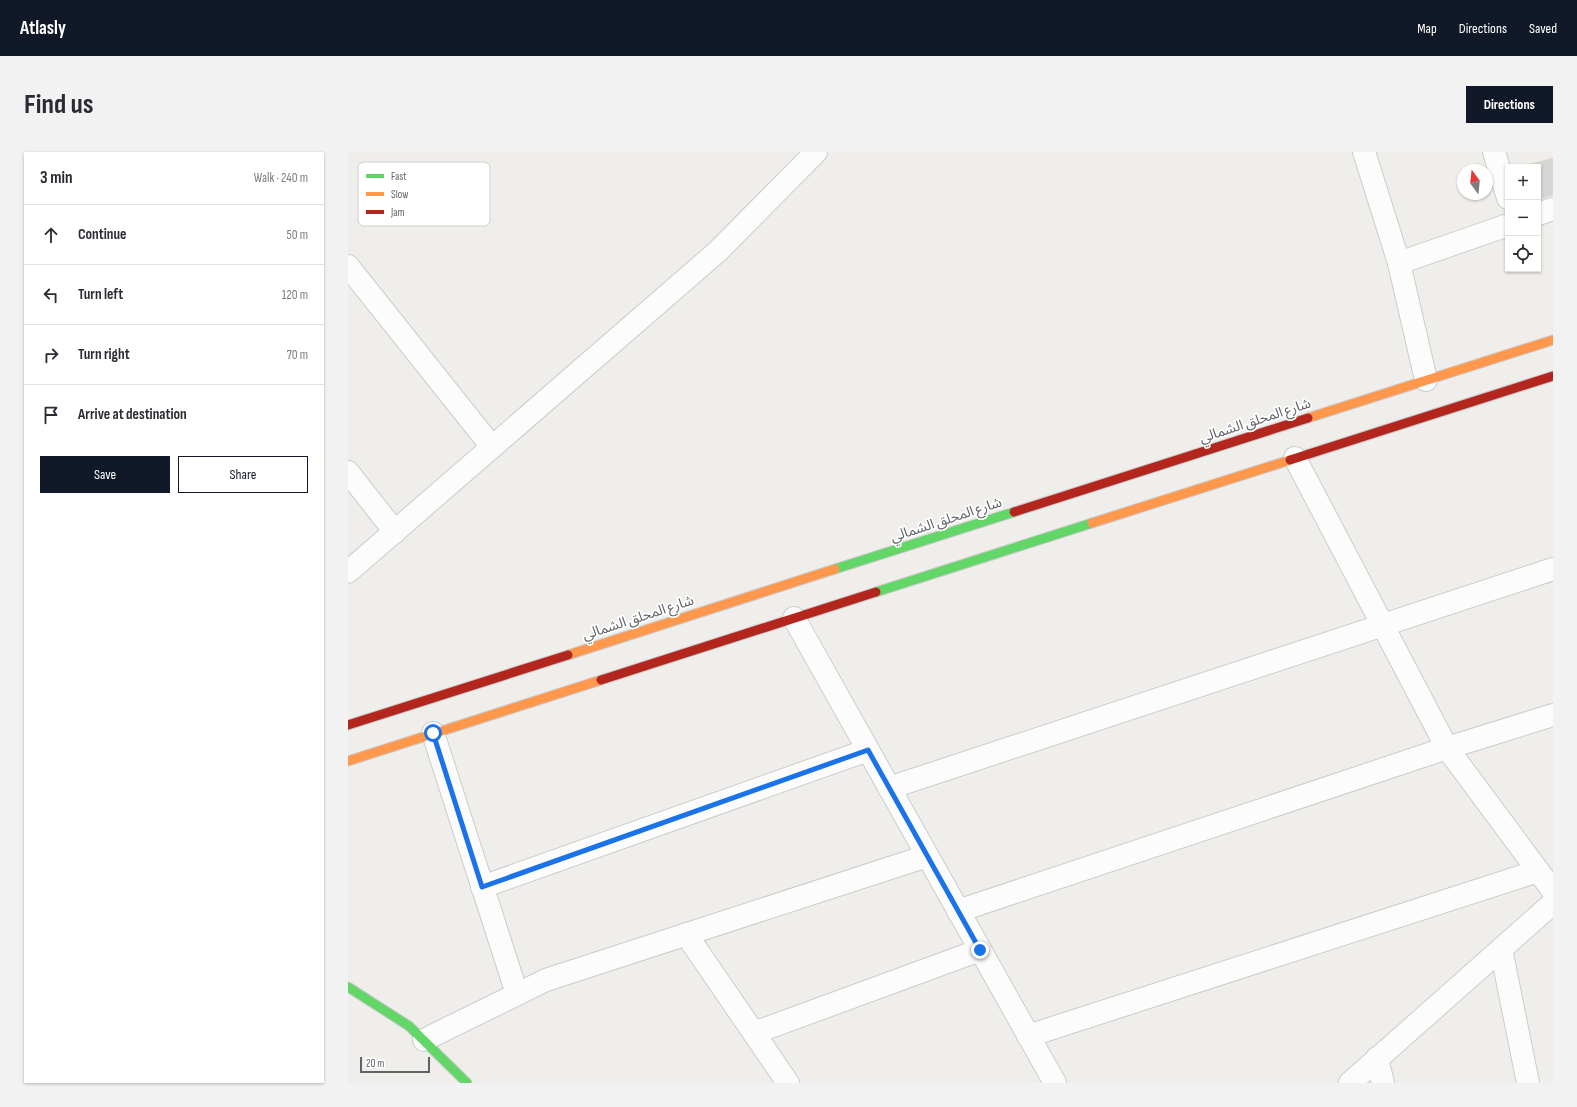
<!DOCTYPE html>
<meta charset="utf-8">
<style>
:root{--surface:#fff;--page:#f2f2f3;--text:#2b2b33;--muted:#7c7c81;--line:#e1e1e2;--accent:#111827}
body{margin:0;font-family:"Sofia Sans Condensed","Noto Sans Arabic",sans-serif;background:var(--page);color:var(--text)}
.controls{position:absolute;right:12px;top:12px;display:grid;overflow:hidden;border-radius:0px;box-shadow:0 1px 3px #0004}
.controls button{width:36px;height:36px;display:grid;place-items:center;padding:0;border:0;border-bottom:1px solid var(--line);background:var(--surface);color:var(--text);font:20px sans-serif}
.compass{position:absolute;left:1109px;top:12px;width:36px;height:36px;border-radius:50%;background:var(--surface);box-shadow:0 1px 3px #0004;rotate:345deg}
.scale{position:absolute;left:12px;bottom:10px;width:70px;box-sizing:border-box;padding-left:4px;border:2px solid #5f6368;border-top:0;font-size:11px;line-height:14px;white-space:nowrap;color:#5f6368;-webkit-text-stroke:3px #fff;paint-order:stroke}
.stop{position:absolute;width:12px;height:12px;margin:-9px;border:3px solid #1a73e8;border-radius:50%;background:#fff}
.stop.end{background:#1a73e8;border-color:#fff;box-shadow:0 1px 4px #0008}
.list{margin:0;padding:0;list-style:none}
h2{display:flex;justify-content:space-between;align-items:center;height:52px;margin:0;padding:0 16px;font-size:17px}
h2 small{font-size:13px;font-weight:400;color:var(--muted)}
.list li{display:grid;grid-template-columns:26px 1fr auto;gap:12px;align-items:center;box-sizing:border-box;height:60px;padding:0 16px;border-top:1px solid var(--line)}
.list b{display:block;font-size:15px;white-space:nowrap}
.list em{font-size:13px;font-style:normal;color:var(--muted)}
.actions{display:flex;gap:8px;padding:12px 16px}
.actions a{flex:1;padding:9px 0;border:1px solid var(--accent);border-radius:0px;text-align:center;font-size:14px;color:var(--accent)}
.actions .main{background:var(--accent);color:#fff}
.icon{flex:none;width:22px;height:22px;fill:none;stroke:currentColor;stroke-width:2;stroke-linecap:round;stroke-linejoin:round}
.map{position:relative;flex:none;width:1205px;height:931px;overflow:hidden;border-radius:0px}
header{display:flex;align-items:center;gap:24px;box-sizing:border-box;height:56px;padding:0 20px;background:var(--accent);color:#fff}
header strong{font-size:19px}
nav{display:flex;gap:22px;margin-inline-start:auto;font-size:14px}
.intro{display:flex;align-items:center;justify-content:space-between;box-sizing:border-box;height:96px;padding:0 24px}
h1{margin:0;font-size:28px}
.button{padding:10px 18px;border-radius:0px;background:var(--accent);color:#fff;font-size:14px;font-weight:700}
main{display:flex;gap:24px;padding:0 24px}
aside{flex:1;background:var(--surface);border-radius:0px;box-shadow:0 1px 3px #0004}
.map>svg:first-child{display:block}
.building{fill:#d6d5d3;stroke:#deddd9}
.lines{fill:none;stroke-linecap:round;stroke-linejoin:round}
.street-casing{stroke:#cbcccc;stroke-width:24}
.fast-casing{stroke:#cacacb;stroke-width:11}
.slow-casing{stroke:#cacacb;stroke-width:11}
.jam-casing{stroke:#cacacb;stroke-width:11}
.street{stroke:#fdfcfc;stroke-width:22}
.fast{stroke:#63d668;stroke-width:9}
.slow{stroke:#ff974d;stroke-width:9}
.jam{stroke:#b3261e;stroke-width:9}
.route{stroke:#1a73e8;stroke-width:5}
.labels{text-anchor:middle;stroke-width:3.5;stroke-linejoin:round;paint-order:stroke}
.street-label{font-size:14px;fill:#5f6368;stroke:#fff}
.key{fill:#fff;stroke:#cfd0d2;stroke-width:1}
.key-label{font-size:11px;fill:#5f6368}
</style>
<header>
<strong>Atlasly</strong>
<nav><a>Map</a><a>Directions</a><a>Saved</a></nav>
</header>
<div class="intro"><h1>Find us</h1><a class="button">Directions</a></div>
<main>
<aside>
<h2>3 min<small>Walk · 240 m</small></h2>
<ul class="list">
<li><svg class="icon" aria-label="ahead" viewBox="0 0 24 24"><path d="M12 20V5M6 11l6-6 6 6"/></svg><div><b>Continue</b></div><em>50 m</em></li>
<li><svg class="icon" aria-label="left" viewBox="0 0 24 24"><path d="M17 20v-9H6M10 6l-5 5 5 5"/></svg><div><b>Turn left</b></div><em>120 m</em></li>
<li><svg class="icon" aria-label="right" viewBox="0 0 24 24"><path d="M7 20v-9h11M14 6l5 5-5 5"/></svg><div><b>Turn right</b></div><em>70 m</em></li>
<li><svg class="icon" aria-label="arrive" viewBox="0 0 24 24"><path d="M6 21V4h12l-3 4 3 4H6"/></svg><div><b>Arrive at destination</b></div></li>
</ul>
<div class="actions"><a class="main">Save</a><a>Share</a></div>
</aside>
<div class="map">
<svg width="1205" height="931" viewBox="0 0 1205 931">
<rect width="100%" height="100%" fill="#efeeea"/>
<!-- building -->
<polygon class="building" points="1205,6 1205,43 1190,48 1190,15 1172,15"/>
<g class="lines">
<defs>
<g id="street">
<polyline points="1016,0 1051,111 1078,228"/>
<polyline points="1146,0 1160,46"/>
<polyline points="1190,62 1205,57"/>
<polyline points="1051,111 1160,73"/>
<polyline points="0,114 144,295"/>
<polyline points="947,306 1099,596 1205,563"/>
<polyline points="0,320 47,380"/>
<polyline points="0,420 369,100 468,0"/>
<polyline points="446,466 707,931"/>
<polyline points="85,581 169,842"/>
<polyline points="541,636 1205,417"/>
<polyline points="134,735 520,598"/>
<polyline points="610,759 1099,596 1205,739"/>
<polyline points="338,782 440,931"/>
<polyline points="1153,797 1180,931"/>
<polyline points="406,881 632,798"/>
<polyline points="680,884 1190,719"/>
<polyline points="76,888 198,828 579,704"/>
<polyline points="1029,906 1035,931"/>
<polyline points="1002,931 1205,751"/>
</g>
<g id="fast">
<polyline points="487,417 666,360"/>
<polyline points="528,440 744,371"/>
<polyline points="0,835 61,874 119,931"/>
</g>
<g id="slow">
<polyline points="960,266 1205,188"/>
<polyline points="744,371 942,308"/>
<polyline points="220,503 487,417"/>
<polyline points="0,609 253,528"/>
</g>
<g id="jam">
<polyline points="942,308 1205,224"/>
<polyline points="666,360 960,266"/>
<polyline points="253,528 528,440"/>
<polyline points="0,573 220,503"/>
</g>
</defs>
<!-- street casing -->
<use href="#street" class="street-casing"/>
<!-- fast casing -->
<use href="#fast" class="fast-casing"/>
<!-- slow casing -->
<use href="#slow" class="slow-casing"/>
<!-- jam casing -->
<use href="#jam" class="jam-casing"/>
<!-- street -->
<use href="#street" class="street"/>
<!-- fast -->
<use href="#fast" class="fast"/>
<!-- slow -->
<use href="#slow" class="slow"/>
<!-- jam -->
<use href="#jam" class="jam"/>
</g>
<g class="lines">
<!-- route -->
<polyline class="route" points="85,581 134,735 520,598 632,798"/>
</g>
<g class="labels">
<!-- street labels -->
<g class="street-label">
<text transform="translate(907 268) rotate(-18)" y="5">شارع المحلق الشمالي</text>
<text transform="translate(598 367) rotate(-18)" y="5">شارع المحلق الشمالي</text>
<text transform="translate(290 465) rotate(-18)" y="5">شارع المحلق الشمالي</text>
</g>
</g>
<!-- legend -->
<rect x="10" y="10" width="132" height="64" rx="6" class="key"/>
<rect x="18" y="22" width="18" height="4" fill="#63d668"/>
<rect x="18" y="40" width="18" height="4" fill="#ff974d"/>
<rect x="18" y="58" width="18" height="4" fill="#b3261e"/>
<g class="key-label">
<text x="43" y="28">Fast</text>
<text x="43" y="46">Slow</text>
<text x="43" y="64">Jam</text>
</g>
</svg>
<div class="controls">
<button>+</button>
<button>−</button>
<button><svg class="icon" aria-label="locate" viewBox="0 0 24 24"><circle cx="12" cy="12" r="6"/><path d="M12 2v4M12 18v4M2 12h4M18 12h4"/></svg></button>
</div>
<svg class="compass" viewBox="-18 -18 36 36"><path d="M0-13l5 13h-10z" fill="#e53935"/><path d="M0 13l5-13h-10z" fill="#7c7c81"/></svg>
<div class="scale">20 m</div>
<div class="stop" style="left:85px;top:581px"></div>
<div class="stop end" style="left:632px;top:798px"></div>
</div>
</main>
